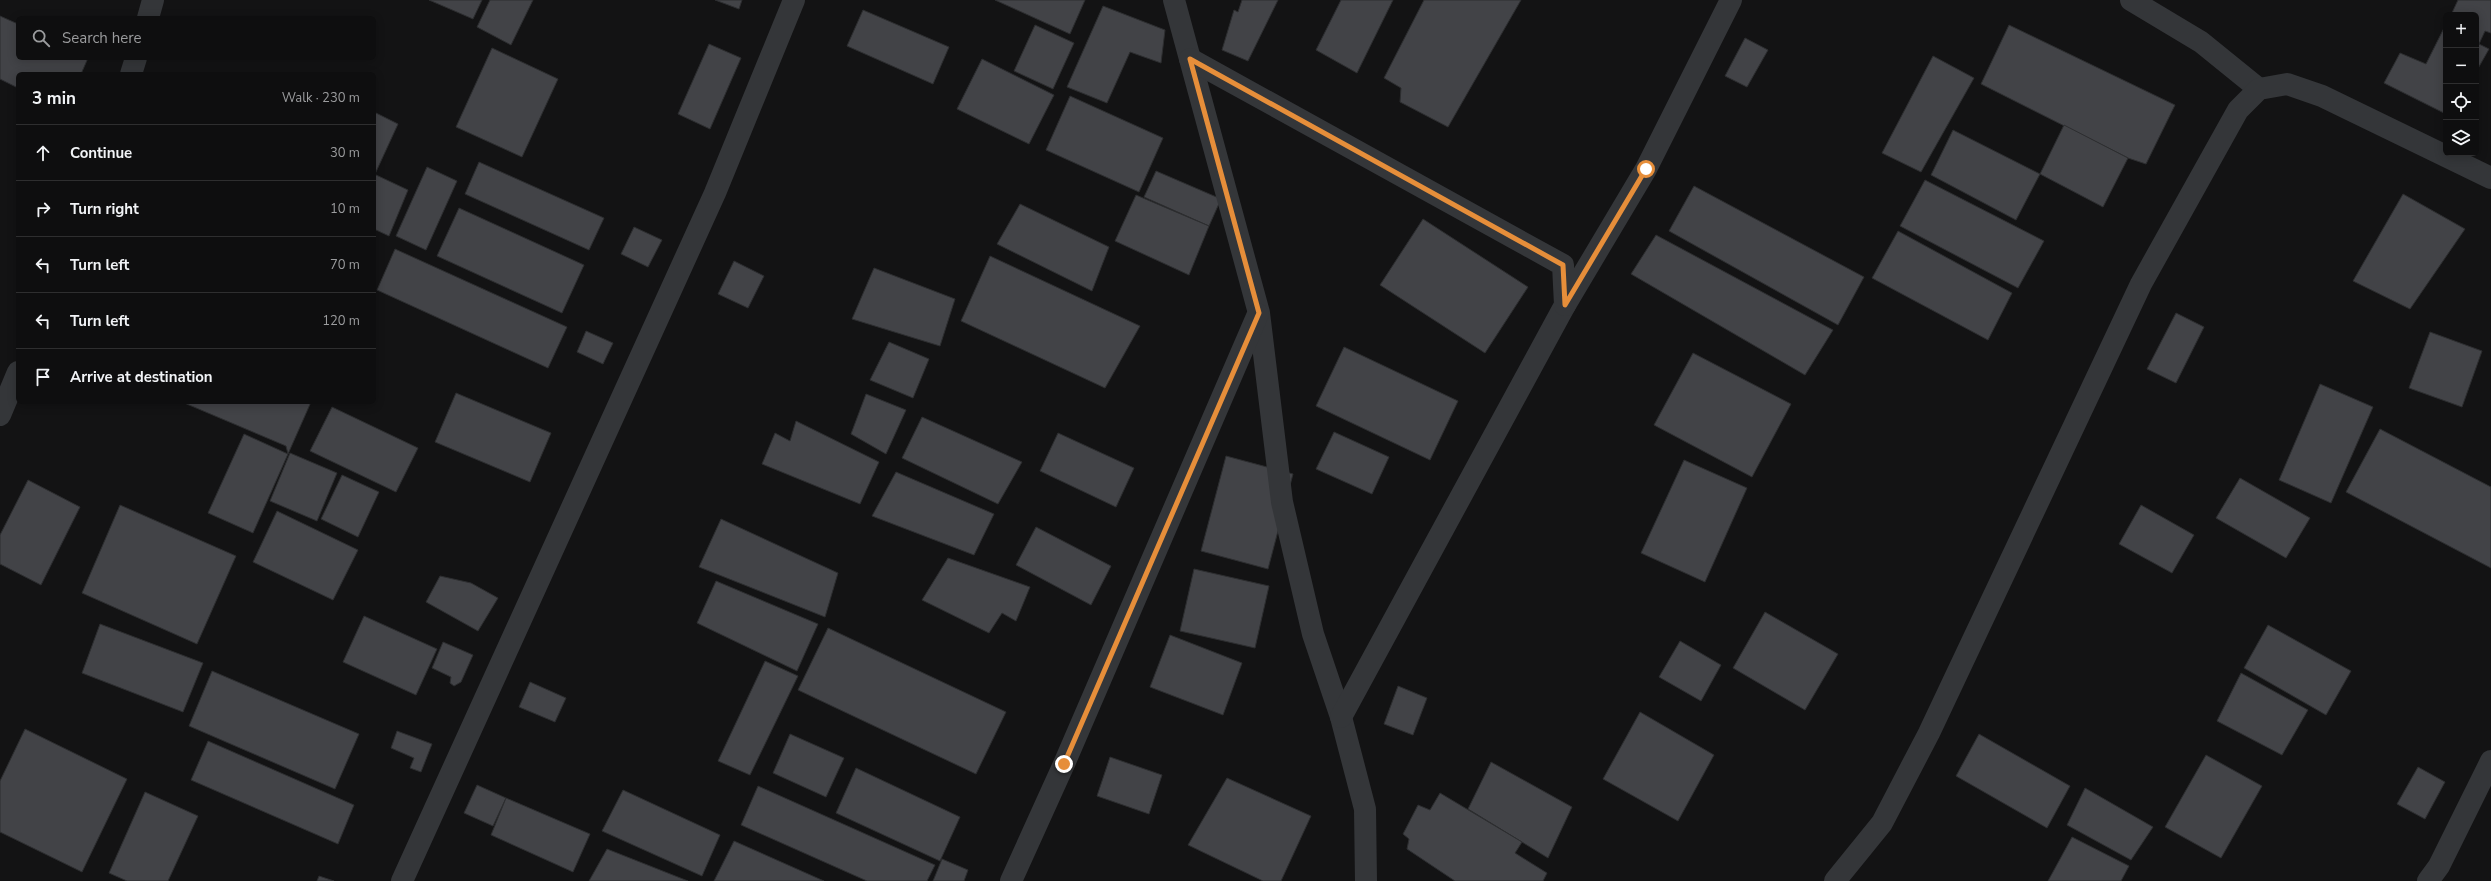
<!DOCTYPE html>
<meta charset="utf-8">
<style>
:root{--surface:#0e0e0f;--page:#1c1c1d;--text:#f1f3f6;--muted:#9b9c9e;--line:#2e2e2f}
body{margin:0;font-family:"Nunito Sans",sans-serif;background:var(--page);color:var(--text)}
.controls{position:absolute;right:12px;top:12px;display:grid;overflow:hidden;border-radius:6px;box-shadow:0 2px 10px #0003}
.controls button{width:36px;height:36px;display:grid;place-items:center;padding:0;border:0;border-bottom:1px solid var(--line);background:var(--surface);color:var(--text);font:20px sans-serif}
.stop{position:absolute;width:12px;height:12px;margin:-9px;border:3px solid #e68e3a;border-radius:50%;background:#fff}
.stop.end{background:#e68e3a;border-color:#fff;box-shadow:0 1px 4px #0008}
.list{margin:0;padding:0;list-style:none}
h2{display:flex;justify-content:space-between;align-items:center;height:52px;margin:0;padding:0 16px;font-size:17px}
h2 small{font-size:13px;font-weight:400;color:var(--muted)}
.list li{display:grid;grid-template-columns:26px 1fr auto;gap:12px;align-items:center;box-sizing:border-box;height:56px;padding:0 16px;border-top:1px solid var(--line)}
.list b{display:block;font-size:15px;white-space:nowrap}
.list em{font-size:13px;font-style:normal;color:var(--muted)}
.icon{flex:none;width:22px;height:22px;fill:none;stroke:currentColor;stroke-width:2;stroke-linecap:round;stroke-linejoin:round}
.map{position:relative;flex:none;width:2491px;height:881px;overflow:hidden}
.search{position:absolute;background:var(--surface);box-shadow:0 2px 10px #0003;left:16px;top:16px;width:360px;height:44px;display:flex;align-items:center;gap:10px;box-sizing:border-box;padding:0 14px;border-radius:6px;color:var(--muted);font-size:15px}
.panel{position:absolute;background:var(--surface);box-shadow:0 2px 10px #0003;left:16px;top:72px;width:360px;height:332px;border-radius:6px}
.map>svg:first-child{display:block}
.building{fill:#424347;stroke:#2d2e30}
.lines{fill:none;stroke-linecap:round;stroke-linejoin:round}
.minor{stroke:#343639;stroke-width:22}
.route{stroke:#e68e3a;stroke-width:5}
</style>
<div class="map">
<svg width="2491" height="881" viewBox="0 0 2491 881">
<rect width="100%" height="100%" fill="#131314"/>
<!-- building -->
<g class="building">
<polygon points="429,0 482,0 473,19"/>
<polygon points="490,0 533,0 511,45 477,27"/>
<polygon points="715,0 742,0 739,9"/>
<polygon points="995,0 1085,0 1070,34"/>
<polygon points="1242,0 1278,0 1248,61 1222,50 1234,10 1238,12"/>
<polygon points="1341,0 1393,0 1357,73 1316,50"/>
<polygon points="1424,0 1521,0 1448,127 1400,102 1401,88 1384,78"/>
<polygon points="2458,0 2491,0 2491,33 2485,31 2479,44 2489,49 2476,72 2476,15 2451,15"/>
<polygon points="1103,6 1165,30 1161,63 1130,52 1107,103 1067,87"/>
<polygon points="863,10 949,47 933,84 847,46"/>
<polygon points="0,16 18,24 18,58 88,58 81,74 18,74 18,88 0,79"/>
<polygon points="2446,24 2446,114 2384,83 2400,53 2426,64"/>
<polygon points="1035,25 1074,43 1053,89 1014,71"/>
<polygon points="2009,25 2175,105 2146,164 2128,158 1981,84"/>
<polygon points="1745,38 1768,50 1747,87 1725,76"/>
<polygon points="709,44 741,58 710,129 678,114"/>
<polygon points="492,48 558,79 522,157 456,127"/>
<polygon points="1933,56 1974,78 1921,172 1882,153"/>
<polygon points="982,59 1054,95 1029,144 957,109"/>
<polygon points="1070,96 1163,138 1139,192 1046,150"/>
<polygon points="374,112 398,124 375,174 374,174"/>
<polygon points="2064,125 2128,158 2103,207 2040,174"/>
<polygon points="1953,130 2040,174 2016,220 1931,175"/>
<polygon points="479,162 604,218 589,250 465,194"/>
<polygon points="427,167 457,181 426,250 396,236"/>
<polygon points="1156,171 1221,199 1209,226 1144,197"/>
<polygon points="374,174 408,190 389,236 374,229"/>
<polygon points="1925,180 2044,241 2018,288 1900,226"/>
<polygon points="1694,186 1864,277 1838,325 1669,231"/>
<polygon points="2403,194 2465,229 2410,309 2353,281"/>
<polygon points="1136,195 1209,226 1189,275 1115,241"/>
<polygon points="1020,204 1109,247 1092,291 997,244"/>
<polygon points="459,208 584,265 562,313 437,256"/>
<polygon points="1423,219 1528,287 1485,353 1380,285"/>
<polygon points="634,227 662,240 648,267 621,254"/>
<polygon points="1898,231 2012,293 1988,340 1872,278"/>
<polygon points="1656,235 1833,330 1805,375 1631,274"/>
<polygon points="395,249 567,327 548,368 377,290"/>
<polygon points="990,256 1140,326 1105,388 961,321"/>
<polygon points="734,261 764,276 748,308 718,294"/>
<polygon points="874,268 955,299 940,346 852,319"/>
<polygon points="2176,313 2204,327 2176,383 2147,369"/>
<polygon points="586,331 613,343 603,364 577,352"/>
<polygon points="2430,332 2482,351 2462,407 2409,388"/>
<polygon points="889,342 929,359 913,398 870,380"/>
<polygon points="1344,347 1458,401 1430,460 1316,406"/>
<polygon points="1693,353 1791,404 1752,477 1654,425"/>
<polygon points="2320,384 2373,407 2331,503 2279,480"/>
<polygon points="456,393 551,433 530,482 435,442"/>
<polygon points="866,394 906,410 886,454 851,434"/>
<polygon points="182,402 311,402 288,454 286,446"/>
<polygon points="332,407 418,448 396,492 310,451"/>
<polygon points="922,417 1022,462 998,504 902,458"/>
<polygon points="796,421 879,462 860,504 762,464 775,433 790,441"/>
<polygon points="2380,429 2491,487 2491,568 2346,492"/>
<polygon points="1334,432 1389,457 1372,494 1316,469"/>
<polygon points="1058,433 1134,468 1116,507 1040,471"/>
<polygon points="244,434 288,454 253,533 208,513"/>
<polygon points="290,453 337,473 317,521 270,501"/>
<polygon points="1226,456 1293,474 1268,569 1201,551"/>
<polygon points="1684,460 1747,488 1705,582 1641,553"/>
<polygon points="896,472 994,514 974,555 872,516"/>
<polygon points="342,475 379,492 358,537 321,519"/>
<polygon points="2240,478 2310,518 2286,558 2216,518"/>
<polygon points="28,480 80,507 41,585 0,564 0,535"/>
<polygon points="120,505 236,556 197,644 82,593"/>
<polygon points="2141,505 2194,535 2172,573 2119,544"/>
<polygon points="277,511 358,550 333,600 253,562"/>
<polygon points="721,519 838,573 825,617 699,567"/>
<polygon points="1036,527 1111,566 1091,605 1016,565"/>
<polygon points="948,558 1030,587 1016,621 1002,613 989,633 922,600"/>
<polygon points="1194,569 1269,586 1255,648 1180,631"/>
<polygon points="440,576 471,583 498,598 478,631 426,602"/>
<polygon points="716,581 818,624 797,671 697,623"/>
<polygon points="1765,612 1838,654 1805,710 1733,668"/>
<polygon points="364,616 437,649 416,695 343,662"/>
<polygon points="100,624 203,663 183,712 82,673"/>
<polygon points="2268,625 2351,671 2326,715 2244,668"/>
<polygon points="828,628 1006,712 976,774 798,690"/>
<polygon points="1170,635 1242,663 1223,715 1150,687"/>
<polygon points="1680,641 1721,665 1701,701 1659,677"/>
<polygon points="443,642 473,655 461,682 454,686 450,683 451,677 432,668"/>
<polygon points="765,661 798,676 750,775 718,761"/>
<polygon points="212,671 359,734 335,789 189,726"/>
<polygon points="2241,673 2308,710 2282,755 2217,721"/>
<polygon points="530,682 566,698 555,722 519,707"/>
<polygon points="1398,686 1427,698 1413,735 1384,724"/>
<polygon points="1640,712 1714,755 1678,821 1603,779"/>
<polygon points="25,729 127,779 82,872 0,832 0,781"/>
<polygon points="397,731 432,744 421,772 410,768 414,758 391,748"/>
<polygon points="790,734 844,758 826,797 773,773"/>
<polygon points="1979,734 2070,786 2047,828 1956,776"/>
<polygon points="208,741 354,805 338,844 191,780"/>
<polygon points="2206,755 2262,786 2221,858 2165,827"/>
<polygon points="1110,757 1162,775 1149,814 1097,796"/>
<polygon points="1491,762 1572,807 1548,858 1468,809"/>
<polygon points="2418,767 2445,782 2425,819 2397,804"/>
<polygon points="856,768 960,817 940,861 836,813"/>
<polygon points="1227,778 1311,816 1281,881 1263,881 1188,845"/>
<polygon points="477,785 506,798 493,826 464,813"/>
<polygon points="758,786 935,865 927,881 867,881 741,825"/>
<polygon points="2085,788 2153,827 2131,860 2067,825"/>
<polygon points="623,790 720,835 702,876 602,831"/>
<polygon points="145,792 198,816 168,881 127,881 109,873"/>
<polygon points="1440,793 1522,842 1515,853 1547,873 1543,881 1455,881 1407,849 1409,839 1403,834 1418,805 1430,810"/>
<polygon points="506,798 590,834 573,872 491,835"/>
<polygon points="2072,837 2129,866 2121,881 2048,881"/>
<polygon points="734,841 824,881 714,881"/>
<polygon points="607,849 688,881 589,881"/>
<polygon points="942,859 968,870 964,881 933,881"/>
<polygon points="319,876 334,881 317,881"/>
</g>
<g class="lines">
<!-- minor -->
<g class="minor">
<polyline points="1174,0 1259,313 1282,502 1313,634 1341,717 1365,809 1366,881"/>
<polyline points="2131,0 2201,42 2259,89"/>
<polyline points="148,18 153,0"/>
<polyline points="1190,59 1563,265 1565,305 1341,717"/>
<polyline points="131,74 136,58"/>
<polyline points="1565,305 1646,169 1731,0"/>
<polyline points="0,415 18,372"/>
<polyline points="402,881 715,193 794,0"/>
<polyline points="1011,881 1064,764 1258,314"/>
<polyline points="1835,881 1882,823 1929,733 2141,284 2238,110 2259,89 2287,84 2322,96 2491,178"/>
<polyline points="2428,881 2439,866 2491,761"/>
</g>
</g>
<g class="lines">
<!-- route -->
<polyline class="route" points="1064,764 1259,313 1190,59 1563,265 1565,305 1646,169"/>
</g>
</svg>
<div class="controls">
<button>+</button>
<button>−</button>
<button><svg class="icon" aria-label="locate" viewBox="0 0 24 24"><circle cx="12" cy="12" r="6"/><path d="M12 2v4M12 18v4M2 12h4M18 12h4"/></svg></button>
<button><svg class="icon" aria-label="layers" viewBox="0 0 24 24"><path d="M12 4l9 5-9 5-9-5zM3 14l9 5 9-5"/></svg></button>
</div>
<div class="stop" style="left:1646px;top:169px"></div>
<div class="stop end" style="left:1064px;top:764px"></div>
<div class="search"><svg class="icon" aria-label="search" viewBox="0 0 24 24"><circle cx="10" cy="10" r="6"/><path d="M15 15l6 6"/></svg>Search here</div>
<section class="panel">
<h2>3 min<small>Walk · 230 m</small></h2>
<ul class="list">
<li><svg class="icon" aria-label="ahead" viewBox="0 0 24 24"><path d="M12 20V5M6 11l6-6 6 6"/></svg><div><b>Continue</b></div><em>30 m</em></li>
<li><svg class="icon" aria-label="right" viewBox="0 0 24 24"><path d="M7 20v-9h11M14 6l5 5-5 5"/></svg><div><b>Turn right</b></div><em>10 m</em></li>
<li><svg class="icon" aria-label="left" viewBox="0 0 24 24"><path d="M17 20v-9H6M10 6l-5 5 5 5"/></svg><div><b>Turn left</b></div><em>70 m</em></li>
<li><svg class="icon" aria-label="left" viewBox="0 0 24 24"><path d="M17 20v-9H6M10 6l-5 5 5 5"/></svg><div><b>Turn left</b></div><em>120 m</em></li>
<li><svg class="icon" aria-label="arrive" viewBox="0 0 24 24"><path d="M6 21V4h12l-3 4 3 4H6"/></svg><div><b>Arrive at destination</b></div></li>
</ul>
</section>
</div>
